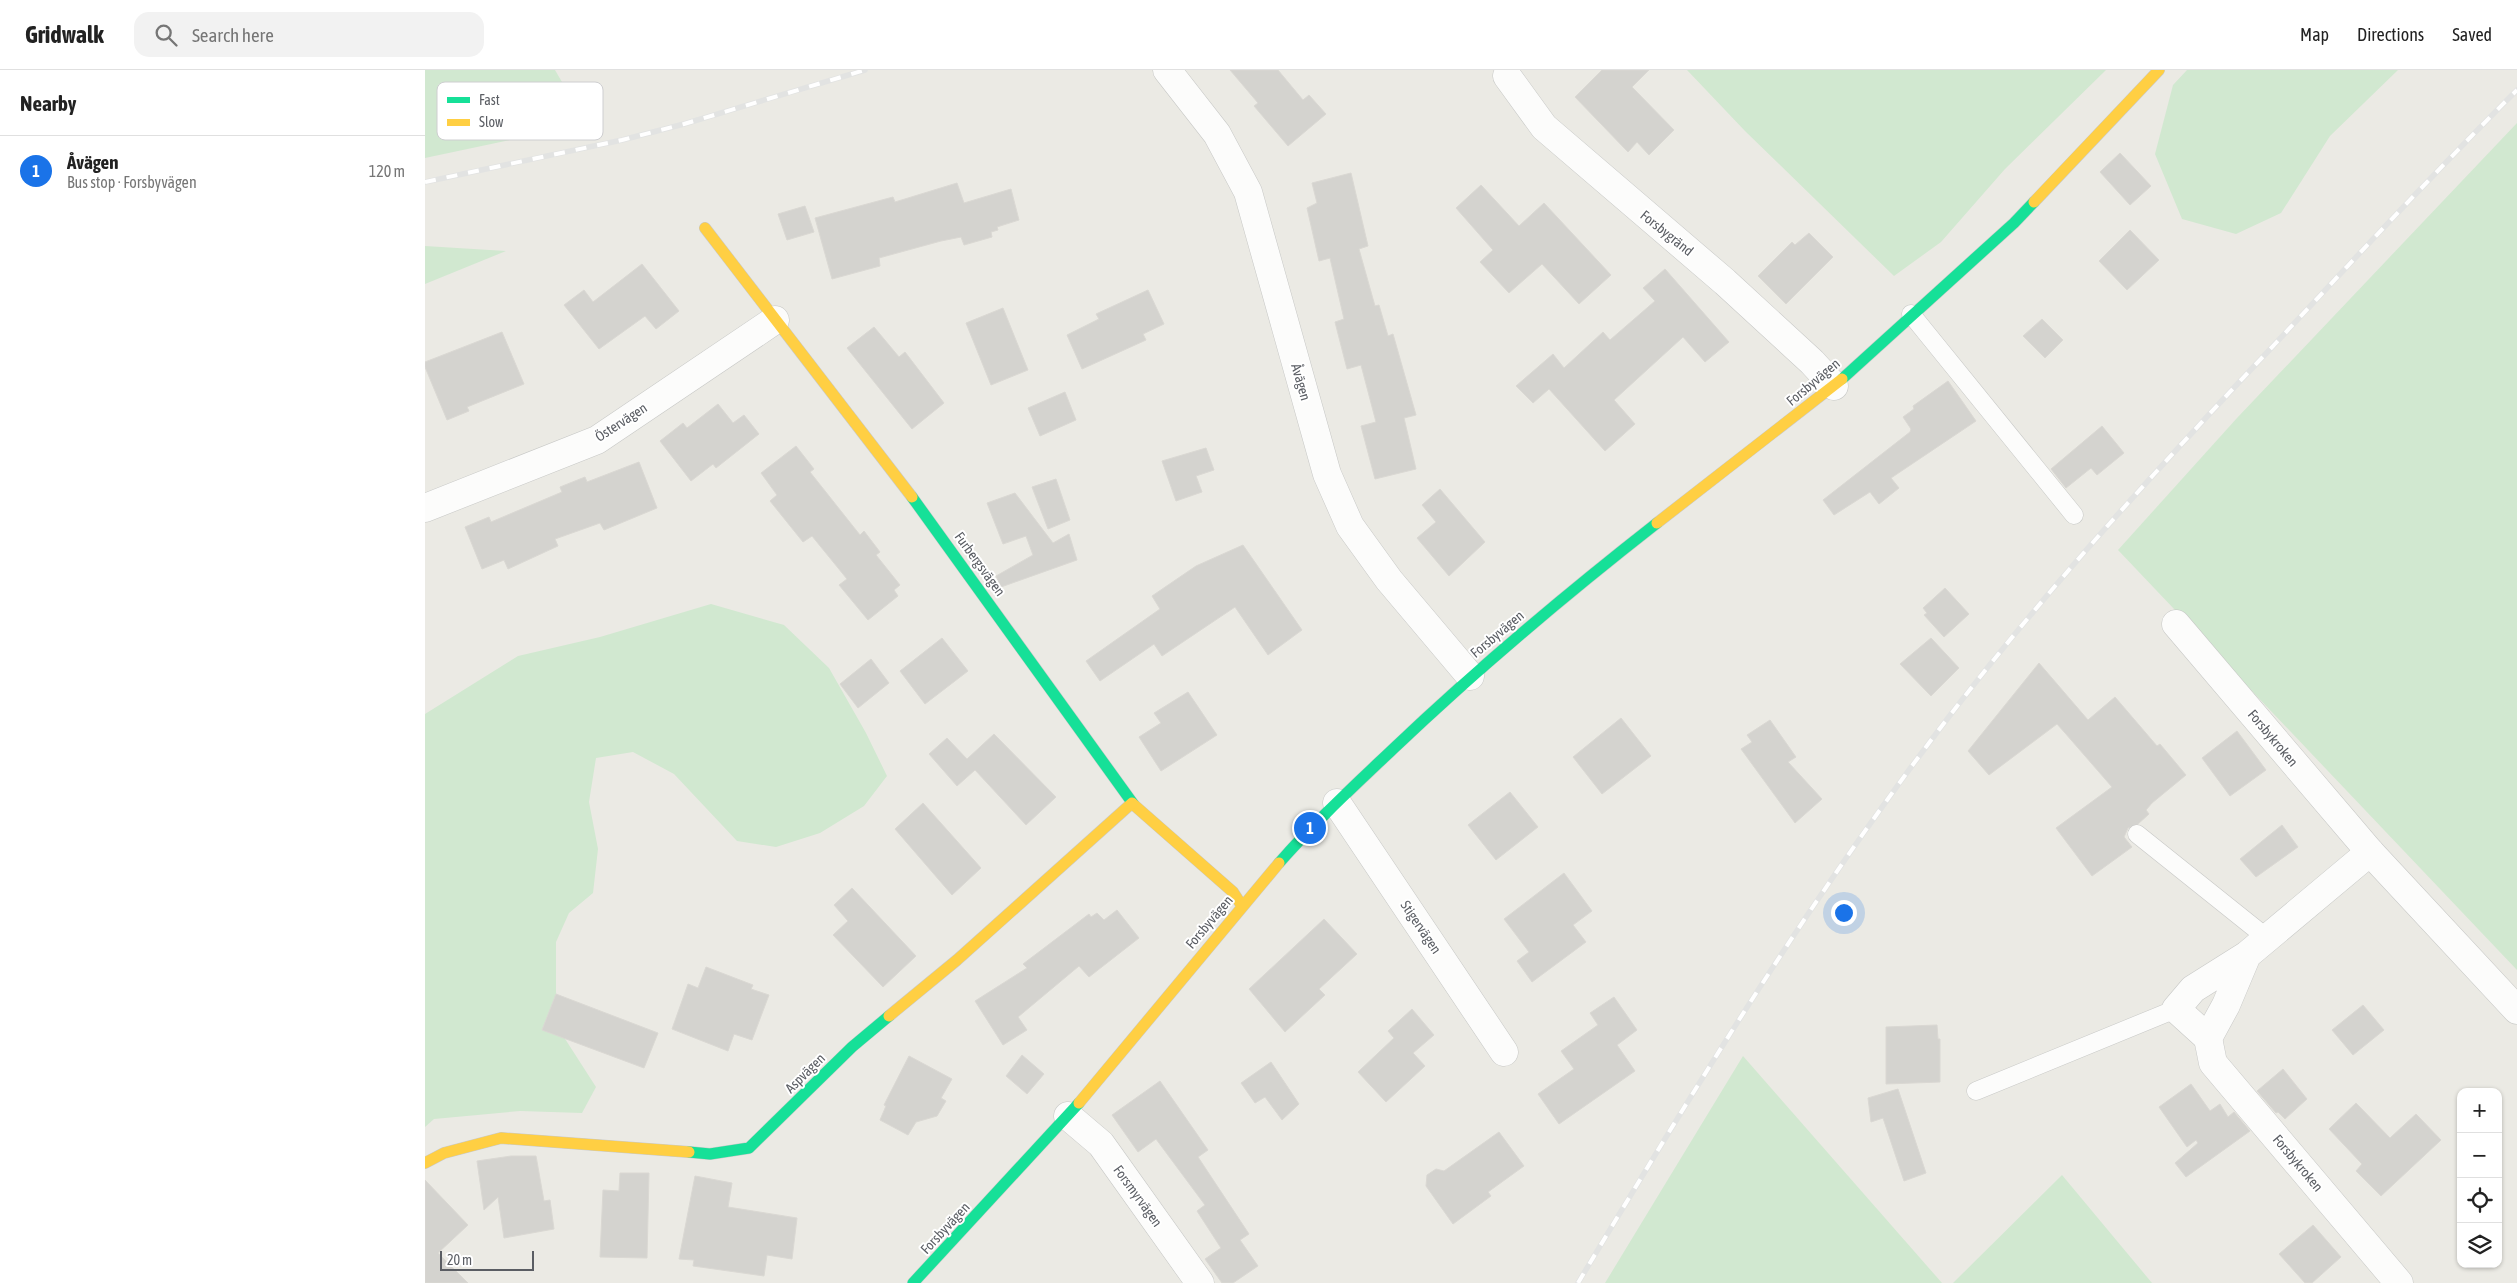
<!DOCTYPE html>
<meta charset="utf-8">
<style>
:root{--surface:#fff;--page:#f2f2f2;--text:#222;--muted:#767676;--line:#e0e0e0;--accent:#1a73e8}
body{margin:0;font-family:"Asap Condensed",sans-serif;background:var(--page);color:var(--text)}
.controls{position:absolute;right:15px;bottom:15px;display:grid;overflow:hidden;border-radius:10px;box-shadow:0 1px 4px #0004}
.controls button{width:45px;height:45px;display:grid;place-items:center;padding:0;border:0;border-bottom:1px solid var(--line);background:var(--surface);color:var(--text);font:25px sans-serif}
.scale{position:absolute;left:15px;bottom:12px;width:94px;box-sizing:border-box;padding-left:5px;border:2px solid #5a5d63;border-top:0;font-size:14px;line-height:18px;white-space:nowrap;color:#5a5d63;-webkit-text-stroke:4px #fff;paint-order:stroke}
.you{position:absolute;left:1418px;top:842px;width:18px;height:18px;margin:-12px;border:4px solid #fff;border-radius:50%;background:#1a73e8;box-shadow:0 0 0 8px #1a73e833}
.badge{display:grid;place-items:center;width:32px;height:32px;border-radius:50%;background:var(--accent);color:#fff;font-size:16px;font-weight:700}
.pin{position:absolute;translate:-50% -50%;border:2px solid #fff;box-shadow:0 1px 5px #0006}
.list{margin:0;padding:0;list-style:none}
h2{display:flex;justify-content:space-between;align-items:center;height:65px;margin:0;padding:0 20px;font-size:21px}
h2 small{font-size:16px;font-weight:400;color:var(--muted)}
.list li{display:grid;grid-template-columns:32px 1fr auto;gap:15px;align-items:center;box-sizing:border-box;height:70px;padding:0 20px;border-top:1px solid var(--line)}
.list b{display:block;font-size:19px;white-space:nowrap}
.list p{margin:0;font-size:16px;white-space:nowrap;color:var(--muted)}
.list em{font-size:16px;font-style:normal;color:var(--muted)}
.icon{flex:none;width:28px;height:28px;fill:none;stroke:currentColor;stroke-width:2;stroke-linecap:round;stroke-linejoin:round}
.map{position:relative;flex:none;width:2092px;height:1213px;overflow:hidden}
header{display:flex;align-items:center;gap:30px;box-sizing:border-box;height:70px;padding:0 25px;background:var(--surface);border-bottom:1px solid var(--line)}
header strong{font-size:24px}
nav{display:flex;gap:28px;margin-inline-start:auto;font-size:18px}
.search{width:350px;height:45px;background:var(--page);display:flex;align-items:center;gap:12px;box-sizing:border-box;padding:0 18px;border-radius:15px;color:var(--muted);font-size:19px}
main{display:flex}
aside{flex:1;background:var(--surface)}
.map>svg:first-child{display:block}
.green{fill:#d1e8d0}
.building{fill:#d4d3cf;stroke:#dad8d3}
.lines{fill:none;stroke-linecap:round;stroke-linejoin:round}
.lane-casing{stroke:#c7c8c6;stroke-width:19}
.street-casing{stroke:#c7c8c6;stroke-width:29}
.fast-casing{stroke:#c8c9c8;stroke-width:12}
.slow-casing{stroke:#c8c9c8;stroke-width:12}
.lane{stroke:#fcfcfb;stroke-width:18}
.street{stroke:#fcfcfb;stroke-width:28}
.fast{stroke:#16e098;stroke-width:11}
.slow{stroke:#ffcf43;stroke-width:11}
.rail-casing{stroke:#e2e3e2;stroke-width:5.5}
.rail{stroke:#fff;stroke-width:4;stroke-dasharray:11;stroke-linecap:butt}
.labels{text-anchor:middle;stroke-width:4;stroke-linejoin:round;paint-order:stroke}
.street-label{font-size:14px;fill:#5a5d63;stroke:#fff}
.key{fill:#fff;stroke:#ceced0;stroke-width:1}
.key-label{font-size:14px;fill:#5a5d63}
</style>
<header>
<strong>Gridwalk</strong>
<div class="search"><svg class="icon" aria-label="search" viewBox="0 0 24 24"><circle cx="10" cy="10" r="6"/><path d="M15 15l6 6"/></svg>Search here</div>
<nav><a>Map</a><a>Directions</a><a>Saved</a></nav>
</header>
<main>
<aside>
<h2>Nearby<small></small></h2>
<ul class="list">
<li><span class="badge">1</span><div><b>Åvägen</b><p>Bus stop · Forsbyvägen</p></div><em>120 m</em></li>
</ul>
</aside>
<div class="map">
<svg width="2092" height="1213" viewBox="0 0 2092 1213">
<rect width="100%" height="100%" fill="#ebeae4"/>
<!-- green -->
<g class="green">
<polygon points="0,0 130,0 151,36 174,51 0,88"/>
<polygon points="1262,0 1681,0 1580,99 1516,172 1469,206 1320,61"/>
<polygon points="1762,0 1973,0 1905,66 1856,143 1811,164 1757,149 1730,84 1748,15"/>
<polygon points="2092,53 2092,900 1693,480 1812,348"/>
<polygon points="0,176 81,181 0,214"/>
<polygon points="286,534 359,555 404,598 441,663 462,706 439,736 395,763 351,777 312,771 249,704 208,682 171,688 164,732 173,779 168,823 144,843 131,872 131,922 135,961 171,1017 157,1043 95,1041 9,1049 0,1057 0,644 93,586 175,567"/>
<polygon points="1318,986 1517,1213 1180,1213"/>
<polygon points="1637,1105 1727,1213 1528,1213"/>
</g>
<!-- building -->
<g class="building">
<polygon points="805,0 853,0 878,30 884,25 901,44 863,76 829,36 833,33"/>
<polygon points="1177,0 1224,0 1207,17 1249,60 1224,85 1212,72 1203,82 1150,27"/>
<polygon points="1695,83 1726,116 1705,135 1675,102"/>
<polygon points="926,103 943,176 934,179 950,236 954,235 963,266 968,264 991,345 979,348 991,399 950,409 936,356 951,352 936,295 922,299 910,252 919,249 905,188 894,191 882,138 892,133 887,113"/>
<polygon points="532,113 539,133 586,119 594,150 572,157 573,160 566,162 567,167 539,175 536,167 516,171 454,188 455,196 407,209 390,148 468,127 470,132"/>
<polygon points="1056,115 1094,156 1119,133 1186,205 1154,234 1117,194 1084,223 1055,192 1068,180 1031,138"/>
<polygon points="380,136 389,162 362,170 353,144"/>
<polygon points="1705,160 1734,190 1702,220 1674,191"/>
<polygon points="1384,163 1408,187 1361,234 1333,206 1367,172 1370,175"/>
<polygon points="217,194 254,241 231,259 220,246 174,279 139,235 159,220 168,232"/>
<polygon points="1240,199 1304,272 1280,292 1258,267 1189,330 1210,354 1180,381 1124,319 1108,333 1091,316 1128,284 1139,298 1178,262 1185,270 1230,231 1218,218"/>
<polygon points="723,220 739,254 718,264 721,270 657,299 642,265 674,249 671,244"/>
<polygon points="578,238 603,300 566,315 541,253"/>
<polygon points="1617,249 1638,270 1620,288 1598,266"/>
<polygon points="449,257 474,287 480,282 519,333 487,359 422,278"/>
<polygon points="77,262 99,314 42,337 44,341 22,350 0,297 0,292"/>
<polygon points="1523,311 1551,351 1466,408 1474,418 1454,434 1445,422 1409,445 1398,430 1485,362 1486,359 1478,347 1489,339 1488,336"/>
<polygon points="640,322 651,350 615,366 603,338"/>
<polygon points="293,334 308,353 319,345 334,364 291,398 288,394 266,411 235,371 258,353 262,358"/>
<polygon points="1677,356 1699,383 1672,405 1666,398 1641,418 1626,399"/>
<polygon points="371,376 389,399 385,402 435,465 439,461 455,482 451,485 475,515 469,520 473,526 443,550 414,515 422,509 387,466 378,472 345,431 352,425 336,403"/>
<polygon points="781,378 789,400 771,406 777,422 751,431 737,391"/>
<polygon points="214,392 232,438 179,460 175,453 130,469 133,476 83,499 79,490 57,499 40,457 64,447 66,452 137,422 135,417 160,407 162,412"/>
<polygon points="631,409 645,450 623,459 607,417"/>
<polygon points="1015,419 1060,472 1024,506 992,468 1011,452 997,435"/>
<polygon points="590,423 628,473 644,464 652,490 576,517 571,506 608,485 601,466 578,474 562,433"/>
<polygon points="818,475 877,560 843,585 810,537 737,586 729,574 675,611 661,591 735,539 727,526 771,496"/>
<polygon points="1520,518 1544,544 1519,567 1499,545 1502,543 1498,538"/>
<polygon points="517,568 543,601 500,634 475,601"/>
<polygon points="1506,568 1534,598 1506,626 1475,594"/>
<polygon points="446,589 464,613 433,638 415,614"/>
<polygon points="1614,593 1663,650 1690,627 1732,676 1735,674 1761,705 1727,733 1721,740 1724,744 1713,754 1703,758 1699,767 1707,777 1667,806 1631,758 1687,717 1640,663 1632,654 1564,705 1543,681"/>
<polygon points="763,622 792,665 736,701 714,667 736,653 729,643"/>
<polygon points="1196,648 1226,686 1177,724 1148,687"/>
<polygon points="1345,650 1371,687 1363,692 1397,729 1370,753 1316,679 1327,672 1322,665"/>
<polygon points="1812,661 1841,700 1805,726 1777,688"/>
<polygon points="569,664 631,727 601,755 550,700 532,716 504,684 522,668 542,689"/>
<polygon points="1085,722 1113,757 1071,790 1043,755"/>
<polygon points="498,733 556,798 527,825 470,759"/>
<polygon points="1857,755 1873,777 1831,807 1815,789"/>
<polygon points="1139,803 1167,841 1148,855 1161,872 1107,912 1092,891 1104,882 1079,849"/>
<polygon points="427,818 491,886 458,917 408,865 423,851 409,835"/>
<polygon points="692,840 714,868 664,907 654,896 593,947 602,960 578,975 550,931 602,898 598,894 664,844 666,847 672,843 679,850"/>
<polygon points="899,849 932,884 894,919 900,925 860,962 824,919"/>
<polygon points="281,897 328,915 326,919 344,925 327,970 309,964 303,981 247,959 263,914 273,918"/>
<polygon points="131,924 233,963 219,998 117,960"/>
<polygon points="1189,927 1212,960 1192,975 1210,1001 1134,1054 1113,1024 1149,999 1136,981 1173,955 1165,943"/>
<polygon points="1938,935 1959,960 1928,985 1907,960"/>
<polygon points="987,939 1009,965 988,983 1000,996 961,1032 933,1002 969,968 963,961"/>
<polygon points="1512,955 1513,969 1515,969 1515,1012 1461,1014 1461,957"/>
<polygon points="597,985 619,1004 602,1024 581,1006"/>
<polygon points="484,986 527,1009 516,1028 521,1031 512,1046 491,1052 483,1065 455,1050 461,1036 459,1035"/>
<polygon points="846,992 874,1034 857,1050 840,1027 830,1033 816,1013"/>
<polygon points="1858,999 1882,1029 1860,1049 1853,1042 1851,1043 1832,1021"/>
<polygon points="735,1011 783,1080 773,1087 824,1164 815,1170 833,1196 808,1213 797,1213 780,1189 796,1178 772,1141 780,1135 731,1069 713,1082 687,1045"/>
<polygon points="1766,1014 1785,1041 1795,1034 1803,1047 1809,1042 1825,1061 1761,1107 1750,1093 1773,1073 1771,1070 1762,1077 1734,1037"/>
<polygon points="1473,1019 1501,1103 1479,1111 1458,1048 1446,1052 1443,1028"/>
<polygon points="1931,1033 1965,1068 1991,1044 2016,1070 1956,1126 1931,1101 1937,1094 1904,1059"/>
<polygon points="1074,1062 1099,1096 1063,1122 1066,1126 1028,1154 1001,1116 1002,1105 1011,1099 1019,1101"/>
<polygon points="86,1086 111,1086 119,1131 125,1130 129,1159 79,1168 73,1127 59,1140 52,1091"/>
<polygon points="195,1103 224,1103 222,1188 175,1187 178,1120 194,1121"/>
<polygon points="270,1106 307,1113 303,1137 372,1148 367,1189 342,1185 339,1206 268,1196 269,1190 254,1189"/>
<polygon points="0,1110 43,1155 13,1183 43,1213 0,1213"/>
<polygon points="1888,1155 1916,1187 1887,1213 1880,1213 1854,1184"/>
</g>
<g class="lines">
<defs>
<g id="lane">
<polyline points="1486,244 1649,445"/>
<polyline points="1712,764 1842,868"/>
<polyline points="1551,1021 1751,939"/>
</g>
<g id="street">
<polyline points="742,0 792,64 823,122 902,404 925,456 964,510 1045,606"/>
<polyline points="1082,6 1119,57 1300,212 1387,292 1409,316"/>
<polyline points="0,438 172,370 350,250"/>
<polyline points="1751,554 1945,782 2092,940"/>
<polyline points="912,733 1079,982"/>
<polyline points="1822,885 1801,935 1783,968 1751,939 1768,919 1822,885 1945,782"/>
<polyline points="1783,968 1788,993 1974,1213"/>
<polyline points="643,1046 676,1074 775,1213"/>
</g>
<g id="fast">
<polyline points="1417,309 1589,153 1609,132"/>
<polyline points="487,427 709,735"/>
<path d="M854,793C889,753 928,717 967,680C1051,600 1140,525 1232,453"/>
<polyline points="264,1082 285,1084 324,1078 427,977 464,946"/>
<polyline points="488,1213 654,1033"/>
</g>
<g id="slow">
<polyline points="1609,132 1734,0"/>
<polyline points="280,158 487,427"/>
<polyline points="1232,453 1417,309"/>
<polyline points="709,735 808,822 817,836"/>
<polyline points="464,946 532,890 707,733"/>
<polyline points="654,1033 854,793"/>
<polyline points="0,1093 19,1083 76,1068 264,1082"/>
</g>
</defs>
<!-- lane casing -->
<use href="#lane" class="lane-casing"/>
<!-- street casing -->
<use href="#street" class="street-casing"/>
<!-- fast casing -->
<use href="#fast" class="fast-casing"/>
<!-- slow casing -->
<use href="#slow" class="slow-casing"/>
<!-- lane -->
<use href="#lane" class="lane"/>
<!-- street -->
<use href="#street" class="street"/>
<!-- fast -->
<use href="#fast" class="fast"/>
<!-- slow -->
<use href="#slow" class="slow"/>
<defs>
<g id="rail">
<polyline points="0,112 197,70 259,54 440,0"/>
<path d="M1153,1213C1270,1017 1387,825 1526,644C1626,514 1737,394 1849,275C1929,189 2009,103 2092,20"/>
</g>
</defs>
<!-- rail casing -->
<use href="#rail" class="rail-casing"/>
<!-- rail -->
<use href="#rail" class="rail"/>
</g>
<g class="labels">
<!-- street labels -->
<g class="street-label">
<text transform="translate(1242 163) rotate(39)" y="5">Forsbygränd</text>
<text transform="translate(876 312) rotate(74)" y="5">Åvägen</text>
<text transform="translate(1388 312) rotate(-40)" y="5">Forsbyvägen</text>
<text transform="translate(196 352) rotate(-33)" y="5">Östervägen</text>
<text transform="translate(555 494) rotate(54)" y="5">Furbergsvägen</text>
<text transform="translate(1072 564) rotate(-40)" y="5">Forsbyvägen</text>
<text transform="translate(1848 668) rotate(50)" y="5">Forsbykroken</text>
<text transform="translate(784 852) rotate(-50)" y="5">Forsbyvägen</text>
<text transform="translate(996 857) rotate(56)" y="5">Stigervägen</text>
<text transform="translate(380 1003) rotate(-45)" y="5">Aspvägen</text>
<text transform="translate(1873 1093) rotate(50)" y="5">Forsbykroken</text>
<text transform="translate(713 1126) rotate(54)" y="5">Forsmyrvägen</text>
<text transform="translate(520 1158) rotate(-47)" y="5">Forsbyvägen</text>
</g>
</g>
<!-- legend -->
<rect x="12" y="12" width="166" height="58" rx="8" class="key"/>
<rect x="22" y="27" width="23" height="6" fill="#16e098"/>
<rect x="22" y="49" width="23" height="7" fill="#ffcf43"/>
<g class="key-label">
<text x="54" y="35">Fast</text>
<text x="54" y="57">Slow</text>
</g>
</svg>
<div class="controls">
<button>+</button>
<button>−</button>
<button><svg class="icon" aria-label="locate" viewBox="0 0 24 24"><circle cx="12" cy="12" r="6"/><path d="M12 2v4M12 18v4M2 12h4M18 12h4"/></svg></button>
<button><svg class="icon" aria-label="layers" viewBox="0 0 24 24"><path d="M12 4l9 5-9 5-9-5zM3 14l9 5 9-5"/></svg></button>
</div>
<div class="scale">20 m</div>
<div class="you"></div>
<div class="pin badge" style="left:885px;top:758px">1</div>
</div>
</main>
